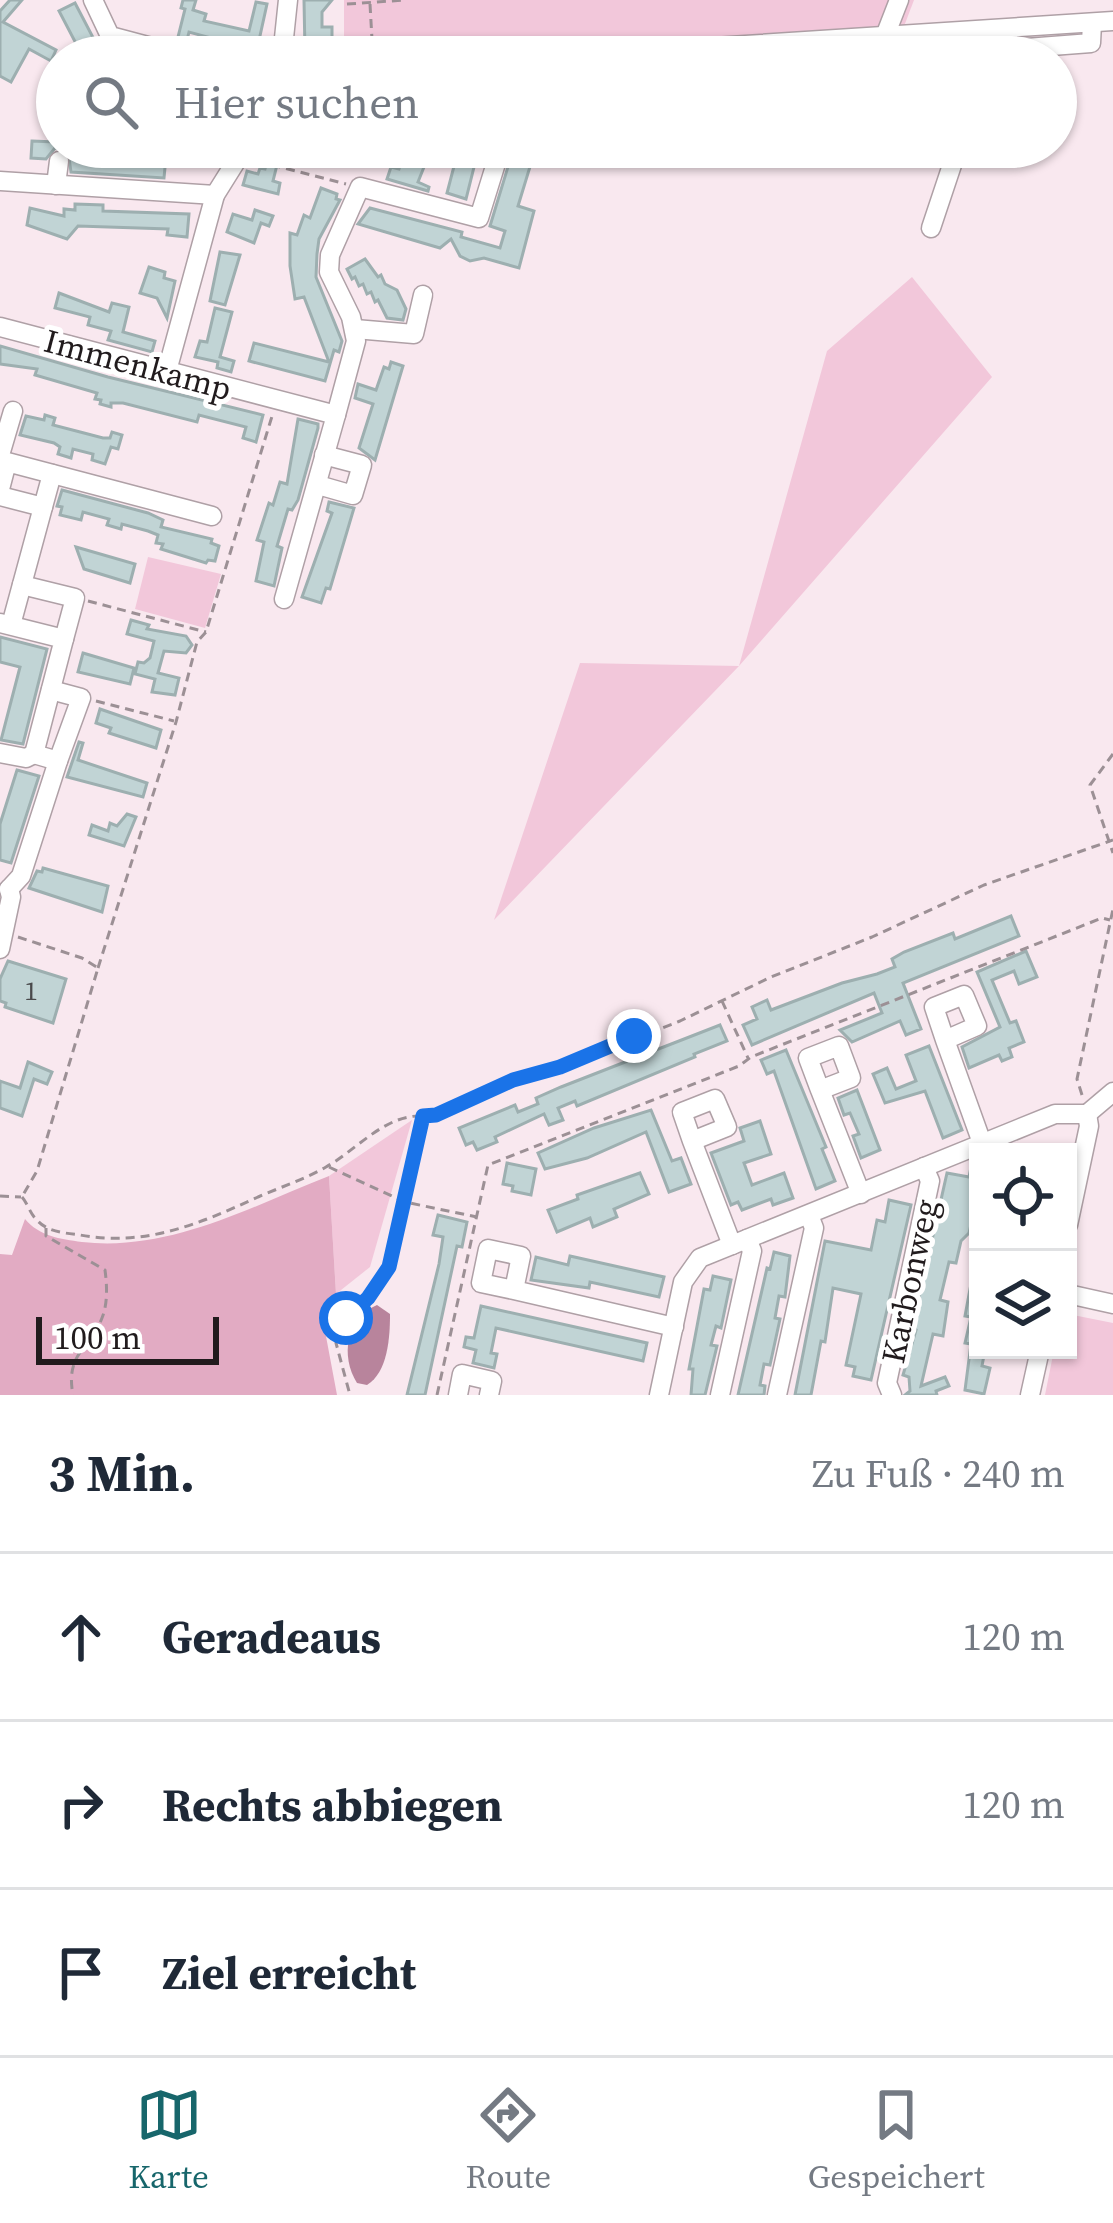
<!DOCTYPE html>
<html lang="de">
<meta charset="utf-8">
<style>
:root{--surface:#fff;--page:#f2f2f3;--text:#1f2937;--muted:#747a83;--line:#e0e1e3;--accent:#17666b}
body{margin:0;font-family:"Source Serif 4",serif;background:var(--page);color:var(--text)}
.controls{position:absolute;right:36px;bottom:36px;display:grid;overflow:hidden;border-radius:0px;box-shadow:0 3px 9px #0004}
.controls button{width:108px;height:108px;display:grid;place-items:center;padding:0;border:0;border-bottom:3px solid var(--line);background:var(--surface);color:var(--text);font:60px sans-serif}
.scale{position:absolute;left:36px;bottom:30px;width:183px;box-sizing:border-box;padding-left:12px;border:6px solid #211b1d;border-top:0;font-size:33px;line-height:42px;white-space:nowrap;color:#211b1d;-webkit-text-stroke:9px #fff;paint-order:stroke}
.stop{position:absolute;width:36px;height:36px;margin:-27px;border:9px solid #1a73e8;border-radius:50%;background:#fff}
.stop.end{background:#1a73e8;border-color:#fff;box-shadow:0 3px 12px #0008}
.list{margin:0;padding:0;list-style:none}
h2{display:flex;justify-content:space-between;align-items:center;height:156px;margin:0;padding:0 48px;font-size:51px}
h2 small{font-size:39px;font-weight:400;color:var(--muted)}
.list li{display:grid;grid-template-columns:78px 1fr auto;gap:36px;align-items:center;box-sizing:border-box;height:168px;padding:0 48px;border-top:3px solid var(--line)}
.list b{display:block;font-size:45px;white-space:nowrap}
.list em{font-size:39px;font-style:normal;color:var(--muted)}
.icon{flex:none;width:66px;height:66px;fill:none;stroke:currentColor;stroke-width:2;stroke-linecap:round;stroke-linejoin:round}
.map{position:relative;flex:none;width:1113px;height:1395px;overflow:hidden}
.search{position:absolute;background:var(--surface);box-shadow:0 3px 9px #0004;left:36px;right:36px;top:36px;height:132px;display:flex;align-items:center;gap:30px;box-sizing:border-box;padding:0 42px;border-radius:66px;color:var(--muted);font-size:45px}
.sheet{height:660px;background:var(--surface)}
nav{display:flex;justify-content:space-around;align-items:center;box-sizing:border-box;height:168px;border-top:3px solid var(--line);background:var(--surface);font-size:33px;color:var(--muted)}
nav a{display:grid;justify-items:center;gap:6px}
nav .on{color:var(--accent)}
.map>svg:first-child{display:block}
.green{fill:#f2c7da}
.forest{fill:#e2abc3}
.water{fill:#b8849c}
.building{fill:#c1d4d5;stroke:#9dafb0;stroke-width:3}
.lines{fill:none;stroke-linecap:round;stroke-linejoin:round}
.minor-casing{stroke:#afa0a6;stroke-width:21}
.path{stroke:#9c9095;stroke-width:3;stroke-dasharray:9 6;stroke-linecap:butt}
.minor{stroke:#fff;stroke-width:18}
.route{stroke:#1a73e8;stroke-width:15}
.labels{text-anchor:middle;stroke-width:10;stroke-linejoin:round;paint-order:stroke}
.number-label{font-size:27px;fill:#49494b}
.street-label{font-size:33px;fill:#211b1d;stroke:#fff}
</style>
<div class="map">
<svg width="1113" height="1395" viewBox="0 0 1113 1395">
<rect width="100%" height="100%" fill="#f9e8ef"/>
<!-- green -->
<g class="green">
<polygon points="344,0 914,0 903,29 544,55 344,57"/>
<polygon points="912,277 992,377 739,666 494,920 580,663 739,666 827,351"/>
<polygon points="148,557 221,574 205,628 135,609"/>
<polygon points="412,1120 370,1267 336,1294 329,1176"/>
<polygon points="1068,1314 1113,1323 1113,1395 1045,1395 1054,1350 1068,1350"/>
</g>
<!-- forest -->
<path class="forest" d="M329,1176L336,1294L325,1331L337,1395H0V1254L12,1255L25,1219C39,1236 60,1239 82,1242C169,1252 250,1207 329,1176Z"/>
<!-- water -->
<path class="water" d="M377,1305L390,1314C390,1337 388,1372 367,1385L357,1383C340,1356 346,1318 377,1305Z"/>
<!-- building -->
<g class="building">
<polygon points="10,0 22,0 3,22 56,50 51,61 29,49 11,82 0,76 0,11"/>
<polygon points="183,0 196,0 193,10 206,14 204,21 249,31 256,2 267,4 256,54 214,45 215,39 189,32 187,40 178,37 185,9 181,8"/>
<polygon points="304,0 332,0 322,12 322,27 332,27 332,40 326,39 326,52 305,52"/>
<polygon points="75,3 98,47 82,55 59,11"/>
<polygon points="32,141 55,142 57,147 103,147 102,160 147,164 148,147 167,147 164,178 71,172 68,151 55,148 46,159 31,158"/>
<polygon points="271,147 290,147 287,159 279,157 273,181 280,183 278,194 243,185 247,171 258,174 260,168 265,169"/>
<polygon points="406,147 432,147 418,182 429,187 428,191 387,179 391,167 399,169"/>
<polygon points="459,147 479,147 466,199 447,193"/>
<polygon points="514,147 536,147 518,206 534,211 519,268 484,258 470,261 460,256 451,239 440,248 358,224 370,208 462,232 461,237 500,248 505,231 490,226"/>
<polygon points="321,188 337,194 336,199 340,200 319,239 317,254 316,277 342,341 339,352 334,350 325,381 249,361 254,343 329,362 304,297 295,299 290,266 290,233 297,235 304,215 310,218"/>
<polygon points="75,204 103,205 103,211 189,214 187,237 167,235 168,229 78,226 67,239 27,225 30,208 64,216 64,209 75,210"/>
<polygon points="255,210 273,216 269,226 261,223 254,243 227,232 233,214 252,220"/>
<polygon points="220,252 240,255 225,305 210,301"/>
<polygon points="365,259 378,277 381,275 385,284 397,290 406,309 403,320 387,318 378,300 375,302 371,292 367,294 363,284 359,286 355,277 352,279 347,269"/>
<polygon points="149,267 165,272 164,278 175,281 167,318 157,298 140,293"/>
<polygon points="59,293 109,312 112,303 129,307 123,332 155,341 152,352 108,340 111,331 88,325 90,317 55,308"/>
<polygon points="215,308 232,312 220,357 234,361 231,372 217,368 218,362 195,357 200,341 207,342"/>
<polygon points="0,346 108,377 263,415 256,442 243,438 246,427 199,415 197,422 123,403 111,403 111,407 100,404 101,400 95,399 97,393 35,375 37,369 0,364"/>
<polygon points="391,362 403,366 375,460 359,448 373,404 355,398 358,384 376,390 384,367 389,369"/>
<polygon points="45,415 55,418 53,425 84,433 103,438 110,438 112,432 122,435 118,449 111,447 105,464 92,460 93,454 73,449 71,458 58,454 60,447 54,443 20,435 26,416 44,420"/>
<polygon points="298,419 318,424 318,428 298,500 292,510 288,509 277,546 282,548 274,586 256,581 264,542 257,540 269,503 273,505 280,482 287,484"/>
<polygon points="62,490 148,513 163,520 161,527 212,539 211,543 219,546 215,561 208,560 206,563 161,549 163,544 156,543 158,535 148,531 122,524 121,529 107,525 109,519 83,512 81,520 60,515 62,507 57,506"/>
<polygon points="329,502 354,508 330,589 326,588 321,603 302,597 332,513 327,511"/>
<polygon points="76,547 135,564 130,583 84,569"/>
<polygon points="131,620 149,625 147,629 186,636 192,645 186,653 164,651 158,673 179,678 175,695 152,692 155,679 135,674 138,662 144,663 150,658 154,641 127,634"/>
<polygon points="0,637 47,649 23,744 1,740 20,667 0,662"/>
<polygon points="83,653 134,668 130,684 78,672"/>
<polygon points="100,709 161,730 156,748 109,733 111,728 96,723"/>
<polygon points="79,742 83,743 78,760 147,783 143,797 67,777"/>
<polygon points="17,770 39,776 11,863 0,860 0,824"/>
<polygon points="127,814 136,817 124,846 89,835 92,825 108,831 110,823 117,826"/>
<polygon points="43,868 108,886 102,912 29,888 37,871 42,872"/>
<polygon points="1011,916 1019,936 903,983 921,1029 906,1035 900,1021 852,1042 840,1030 882,1013 874,993 752,1045 743,1025 757,1019 752,1007 767,1000 771,1010 842,983 877,974 895,967 892,959 904,952 953,933 955,939"/>
<polygon points="1026,951 1037,977 1019,984 1014,971 992,980 1010,1023 1016,1021 1024,1042 1009,1048 1012,1057 1002,1061 999,1055 969,1068 962,1047 1000,1027 977,972"/>
<polygon points="8,961 66,979 53,1023 5,1007 6,1003 0,1001 0,979"/>
<polygon points="720,1025 727,1041 694,1054 695,1057 577,1106 575,1101 558,1108 563,1120 549,1125 544,1114 495,1137 497,1142 477,1150 473,1142 466,1145 459,1128 515,1105 518,1112 538,1104 536,1098 561,1087"/>
<polygon points="929,1046 962,1130 943,1138 925,1091 885,1103 873,1074 887,1068 896,1089 916,1081 906,1055"/>
<polygon points="786,1050 826,1147 822,1149 835,1181 816,1189 774,1071 767,1074 761,1060"/>
<polygon points="28,1062 52,1072 47,1084 34,1079 22,1116 0,1108 0,1081 20,1088"/>
<polygon points="857,1090 880,1150 861,1158 853,1136 859,1134 850,1113 844,1115 838,1098"/>
<polygon points="651,1110 672,1161 681,1158 691,1184 669,1192 646,1132 587,1158 545,1169 538,1153 594,1128"/>
<polygon points="760,1121 771,1154 744,1163 752,1185 784,1173 793,1198 773,1205 771,1199 742,1210 738,1202 731,1205 711,1153 744,1141 740,1128"/>
<polygon points="978,1160 978,1194 969,1233 961,1241 956,1263 949,1262 940,1300 948,1302 943,1336 933,1334 921,1386 945,1377 949,1386 936,1391 937,1395 905,1395 910,1391 909,1377 903,1375 916,1330 912,1329 947,1173 969,1177 972,1162"/>
<polygon points="507,1163 536,1169 531,1195 512,1191 513,1186 503,1184"/>
<polygon points="640,1173 649,1194 614,1209 617,1217 593,1227 590,1218 557,1232 548,1210 578,1199 577,1195"/>
<polygon points="889,1200 911,1205 871,1380 853,1376 855,1367 846,1365 861,1294 833,1288 825,1342 821,1341 811,1395 795,1395 825,1241 871,1250 877,1220 885,1222"/>
<polygon points="438,1215 467,1222 462,1247 457,1246 425,1395 407,1395 439,1264 443,1237 433,1235"/>
<polygon points="774,1252 790,1256 785,1297 779,1296 775,1318 780,1319 770,1365 764,1364 760,1385 765,1386 764,1395 738,1395 767,1268 770,1269"/>
<polygon points="570,1256 664,1277 659,1297 590,1282 589,1288 531,1280 536,1257 568,1265"/>
<polygon points="973,1273 978,1273 978,1350 985,1350 982,1366 990,1368 984,1394 965,1390 971,1344 965,1343 971,1317 965,1316"/>
<polygon points="713,1276 731,1280 721,1328 716,1326 711,1345 717,1346 705,1395 691,1395 693,1369 689,1369 704,1289 710,1290"/>
<polygon points="481,1306 647,1343 643,1361 496,1328 491,1353 497,1354 494,1368 473,1363 476,1350 464,1347 466,1337 474,1338"/>
</g>
<g class="lines">
<defs>
<g id="minor">
<polyline points="93,0 110,36 189,57"/>
<polyline points="979,31 979,42 986,51 1091,43 1092,23"/>
<polyline points="885,36 899,0"/>
<polyline points="282,57 288,0"/>
<polyline points="561,57 1113,21"/>
<polyline points="0,181 215,195"/>
<polyline points="56,185 59,161"/>
<polyline points="931,228 958,147"/>
<polyline points="0,327 336,415 284,599"/>
<polyline points="355,329 414,334 423,295"/>
<polyline points="167,371 215,195 245,147"/>
<polyline points="336,415 356,341 351,317 329,272 330,255 360,187 479,218 501,147"/>
<polyline points="0,455 13,411"/>
<polyline points="318,485 353,495 362,465 324,455"/>
<polyline points="0,489 7,462 212,516"/>
<polyline points="0,496 43,507 52,474"/>
<polyline points="22,585 75,598 64,639"/>
<polyline points="0,623 64,639 34,754 58,761 21,876 9,889"/>
<polyline points="11,625 43,507"/>
<polyline points="51,690 81,698 58,761"/>
<polyline points="0,753 26,758 34,754"/>
<polyline points="0,949 11,897 9,889"/>
<polyline points="945,1040 934,1007 964,995 977,1026 945,1040 982,1143"/>
<polyline points="820,1090 808,1058 839,1046 851,1078 820,1090 861,1194"/>
<polyline points="1087,1114 1113,1092"/>
<polyline points="692,1141 682,1112 715,1099 727,1127 692,1141 732,1245"/>
<polyline points="1068,1225 1089,1126 1087,1114"/>
<polyline points="514,1290 481,1283 488,1249 521,1256 514,1290 674,1327"/>
<polyline points="1068,1294 1113,1304"/>
<polyline points="458,1395 462,1374 492,1381 489,1395"/>
<polyline points="659,1395 683,1282 700,1258 1055,1114 1087,1114"/>
<polyline points="720,1395 752,1251 747,1239"/>
<polyline points="777,1395 814,1228 809,1215"/>
<polyline points="892,1395 887,1383 930,1181 924,1167"/>
<polyline points="1030,1395 1040,1350"/>
</g>
</defs>
<!-- minor casing -->
<use href="#minor" class="minor-casing"/>
<!-- path -->
<g class="path">
<polyline points="347,4 406,0"/>
<polyline points="370,4 373,57"/>
<polyline points="257,161 346,184"/>
<polyline points="88,601 206,632"/>
<polyline points="96,701 174,721"/>
<polyline points="1113,754 1090,785 1113,853"/>
<polyline points="18,937 82,958 98,968 37,1171 23,1195"/>
<polyline points="98,968 176,722 197,642 206,632 273,413"/>
<polyline points="722,1001 748,1058"/>
<polyline points="1082,1095 1077,1079 1113,909"/>
<polyline points="425,1116 436,1115 513,1080 560,1068 680,1021 771,977 872,937 984,885 1113,840"/>
<polyline points="329,1167 405,1202 477,1217"/>
<polyline points="0,1196 21,1197"/>
<path d="M22,1197C28,1204 30,1214 37,1220C47,1232 65,1233 80,1235C146,1247 199,1224 258,1197C281,1187 305,1179 326,1167C358,1149 385,1114 423,1116L389,1267L368,1298L347,1318L336,1343L350,1395"/>
<path d="M46,1228V1236L105,1270C107,1285 108,1303 102,1318C90,1349 65,1353 73,1395"/>
<polyline points="437,1395 488,1165 739,1066 751,1057 1102,918 1110,920"/>
</g>
<!-- minor -->
<use href="#minor" class="minor"/>
</g>
<g class="lines">
<!-- route -->
<polyline class="route" points="346,1318 368,1298 389,1267 423,1116 436,1115 513,1080 560,1067 634,1036"/>
</g>
<g class="labels">
<!-- number labels -->
<g class="number-label">
<text x="31" y="1000">1</text>
</g>
<!-- street labels -->
<g class="street-label">
<text transform="translate(138 364) rotate(15)" y="12">Immenkamp</text>
<text transform="translate(909 1281) rotate(-78)" y="12">Karbonweg</text>
</g>
</g>
</svg>
<div class="controls">
<button><svg class="icon" aria-label="locate" viewBox="0 0 24 24"><circle cx="12" cy="12" r="6"/><path d="M12 2v4M12 18v4M2 12h4M18 12h4"/></svg></button>
<button><svg class="icon" aria-label="layers" viewBox="0 0 24 24"><path d="M12 4l9 5-9 5-9-5zM3 14l9 5 9-5"/></svg></button>
</div>
<div class="scale">100 m</div>
<div class="stop" style="left:346px;top:1318px"></div>
<div class="stop end" style="left:634px;top:1036px"></div>
<div class="search"><svg class="icon" aria-label="search" viewBox="0 0 24 24"><circle cx="10" cy="10" r="6"/><path d="M15 15l6 6"/></svg>Hier suchen</div>
</div>
<section class="sheet">
<h2>3 Min.<small>Zu Fuß · 240 m</small></h2>
<ul class="list">
<li><svg class="icon" aria-label="ahead" viewBox="0 0 24 24"><path d="M12 20V5M6 11l6-6 6 6"/></svg><div><b>Geradeaus</b></div><em>120 m</em></li>
<li><svg class="icon" aria-label="right" viewBox="0 0 24 24"><path d="M7 20v-9h11M14 6l5 5-5 5"/></svg><div><b>Rechts abbiegen</b></div><em>120 m</em></li>
<li><svg class="icon" aria-label="arrive" viewBox="0 0 24 24"><path d="M6 21V4h12l-3 4 3 4H6"/></svg><div><b>Ziel erreicht</b></div></li>
</ul>
</section>
<nav>
<a class="on"><svg class="icon" aria-label="map" viewBox="0 0 24 24"><path d="M3 6l6-2 6 2 6-2v14l-6 2-6-2-6 2zM9 4v14M15 6v14"/></svg>Karte</a>
<a><svg class="icon" aria-label="directions" viewBox="0 0 24 24"><path d="M12 3l9 9-9 9-9-9zM9 14v-3h6M13 9l2 2-2 2"/></svg>Route</a>
<a><svg class="icon" aria-label="saved" viewBox="0 0 24 24"><path d="M7 4h10v16l-5-4-5 4z"/></svg>Gespeichert</a>
</nav>
